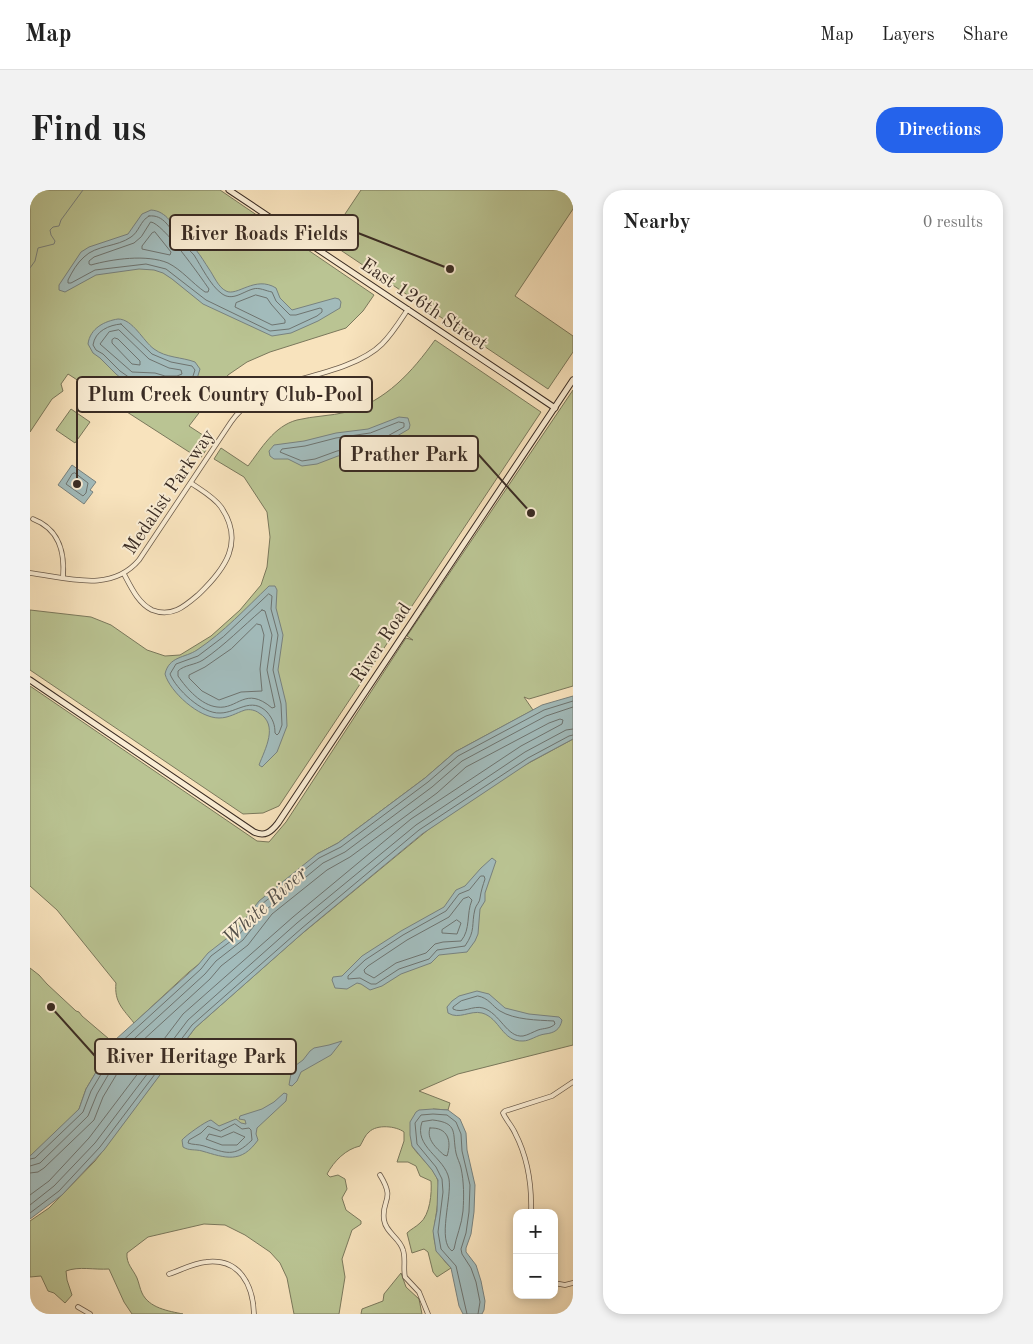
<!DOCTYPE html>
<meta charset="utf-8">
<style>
:root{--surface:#fff;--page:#f2f2f2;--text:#222;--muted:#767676;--line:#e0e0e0;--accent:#2563eb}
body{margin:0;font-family:"Old Standard TT",serif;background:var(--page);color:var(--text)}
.controls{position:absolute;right:15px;bottom:15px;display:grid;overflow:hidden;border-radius:10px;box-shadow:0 2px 8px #0003}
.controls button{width:45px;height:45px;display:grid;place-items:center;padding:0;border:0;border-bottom:1px solid var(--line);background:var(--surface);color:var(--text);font:25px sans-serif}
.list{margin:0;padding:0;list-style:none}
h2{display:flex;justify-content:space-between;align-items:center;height:65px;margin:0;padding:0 20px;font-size:21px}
h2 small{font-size:16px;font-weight:400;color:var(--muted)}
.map{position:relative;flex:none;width:543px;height:1124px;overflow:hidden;border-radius:20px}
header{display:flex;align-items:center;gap:30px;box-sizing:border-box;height:70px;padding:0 25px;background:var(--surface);border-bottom:1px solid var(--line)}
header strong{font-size:24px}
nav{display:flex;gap:28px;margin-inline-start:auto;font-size:18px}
.intro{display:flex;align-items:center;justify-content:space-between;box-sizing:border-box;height:120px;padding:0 30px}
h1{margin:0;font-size:35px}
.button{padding:12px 22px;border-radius:20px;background:var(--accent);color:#fff;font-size:18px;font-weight:700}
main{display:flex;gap:30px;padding:0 30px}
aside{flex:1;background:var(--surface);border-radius:20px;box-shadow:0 2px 8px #0003}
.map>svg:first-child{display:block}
.green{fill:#bac493;stroke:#7a785c}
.water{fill:#a2bbbb;stroke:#78827f}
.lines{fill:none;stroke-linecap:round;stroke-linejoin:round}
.shore{stroke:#6e7470;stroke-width:1}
.stream{stroke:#78827f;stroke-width:1}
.street-casing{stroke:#6a5a4a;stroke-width:5.5}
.secondary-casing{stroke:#3a2c24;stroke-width:7}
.street{stroke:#faedd4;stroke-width:4}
.secondary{stroke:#faedd4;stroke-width:5}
.labels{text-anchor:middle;stroke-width:4;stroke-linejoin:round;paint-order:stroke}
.street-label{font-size:19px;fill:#3a2c24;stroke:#faedd4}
.water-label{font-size:20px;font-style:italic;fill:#54504a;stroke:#faedd4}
.leader{fill:none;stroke:#3a2c24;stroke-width:2}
.callout-dot{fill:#3a2c24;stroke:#faedd4;stroke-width:2}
.callout{fill:#faedd4;stroke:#3a2c24;stroke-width:2}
.callout-label{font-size:20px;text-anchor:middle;font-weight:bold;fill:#3a2c24}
</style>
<header>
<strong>Map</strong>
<nav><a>Map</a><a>Layers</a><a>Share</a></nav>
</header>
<div class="intro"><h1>Find us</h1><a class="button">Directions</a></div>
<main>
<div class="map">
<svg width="543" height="1124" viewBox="0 0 543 1124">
<rect width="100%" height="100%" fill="#f8e3bd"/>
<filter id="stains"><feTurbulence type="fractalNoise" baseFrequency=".004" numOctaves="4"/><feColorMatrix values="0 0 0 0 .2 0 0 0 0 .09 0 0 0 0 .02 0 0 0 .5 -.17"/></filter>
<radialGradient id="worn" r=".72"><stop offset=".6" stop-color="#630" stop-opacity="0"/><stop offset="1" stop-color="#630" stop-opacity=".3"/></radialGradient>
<!-- green -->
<g class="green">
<polygon points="0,0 190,0 344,105 333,121 316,138 240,162 217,172 198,185 159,236 182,251 170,269 38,184 31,194 33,201 22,209 0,242"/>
<polygon points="331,0 543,0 543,19 485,106 543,146 543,162 518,199 297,51"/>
<path d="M405,150L511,222L249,616L233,623L213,624L0,480V420L61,427L81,435L117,460L135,466L150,465L181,446L210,420L231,395L237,377L240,347L237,322L214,287L184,269L191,258L218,276C231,259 244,236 267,230C283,226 301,226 317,222C356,211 382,182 405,150Z"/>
<path d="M543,200V496L499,509L494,507L503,520L425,562L395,588L308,653L287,664L199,750L159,782L104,833C93,819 84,812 86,793L27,720L0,696V496L227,651L239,652L256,632L376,448L383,450L377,446Z"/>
<polygon points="41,219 60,232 45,253 26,240"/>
<path d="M543,549V855L428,884L389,901L420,913L418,920L403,919L382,956C389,967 405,979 408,991C409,997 408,1004 408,1010C405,1041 396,1053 421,1078L407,1087L403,1082L398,1062L394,1059L382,1063L377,1043C381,1039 386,1037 390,1033C400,1025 402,1003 401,991L390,986L386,976L378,972H367L374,951V942C366,936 347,934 339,942C335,945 333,951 330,956C316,959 304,971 297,984L300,987L308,985L315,989L317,999L312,1008L316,1020L331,1031V1034L322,1040L312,1069L315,1087L309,1124H264L257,1088L250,1073L240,1062L215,1045L195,1035L174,1034L118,1047L97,1063C96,1074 103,1079 107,1088C109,1093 110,1099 112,1103C119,1118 138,1121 153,1124H102L94,1112L79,1079C64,1080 49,1076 36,1081L37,1090L42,1105L35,1113L24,1103L18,1101L11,1086L0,1087V1031L19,1018L65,971L165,838L268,747L399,639L484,581Z"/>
<polygon points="0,778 9,785 17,794 46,821 49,822 52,826 79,849 83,854 56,899 48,922 0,974"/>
<polygon points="371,1083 376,1097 389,1109 392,1124 331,1124 332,1119 353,1111 354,1104"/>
</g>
<!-- water -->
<g class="water">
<path d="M121,20C137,21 143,36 153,47C157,51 162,55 166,60C171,66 175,73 179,79C184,86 188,97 196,101C207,107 225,85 246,98L250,108L262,120L305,108L309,109L311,112L310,118L288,131L261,143L242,146L173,114L142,89L133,83L124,80L109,79L66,85L35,102L29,100V95L51,62L59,57L98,44L112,24Z"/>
<path d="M88,129C103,129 113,151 124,159C136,168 152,167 165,172L170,179L166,192L148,197L135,198L124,195L97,193L86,184L70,168L63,163L58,154C60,138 75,131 88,129Z"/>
<polygon points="369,227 378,228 380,235 379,239 345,259 308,266 287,274 272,276 258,269 244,269 240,266 239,261 244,255 274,251 306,243 338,239"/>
<polygon points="42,275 66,292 60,300 63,302 54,314 28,295"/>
<path d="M239,396H245L247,400L246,418L253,445L248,480L256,513L257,536L247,562L232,577L229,575C235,559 249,535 229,523C225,520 220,519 215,520C206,523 199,528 189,528C169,528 140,502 135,484C139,466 155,468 167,460C194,442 216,418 239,396Z"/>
<polygon points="543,506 543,549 500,572 392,644 275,741 165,838 74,960 32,1005 0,1029 0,966 49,919 56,899 85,850 168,775 178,763 205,742 229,711 287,664 308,653 395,588 425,562 512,515"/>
<polygon points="462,668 466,671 455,703 455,711 450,719 448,744 445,751 437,762 409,765 401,773 371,784 352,796 340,800 331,794 327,793 317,799 305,798 302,790 303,787 312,786 332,766 371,741 414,717 426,700 435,696 451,678"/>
<path d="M447,801L459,804L475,818L499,824L529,827L532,830C530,840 524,843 515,844C507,845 500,851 493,851C472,852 470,828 452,823C440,820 429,830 418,823L417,817L422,811L429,806Z"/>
<polygon points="312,851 301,865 271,882 267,891 262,896 259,895 262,878 273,870 280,861 284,858 299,855"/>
<path d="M254,903L257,904L256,911L227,938L226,944L228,950C211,974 196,968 172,961C165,959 159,961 153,957L152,950C155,946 176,931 181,930L189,936L206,929L211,933L216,934L215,930L209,929L210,926L232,919L244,912Z"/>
<polygon points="403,919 418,920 430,929 436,943 437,960 445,995 444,1022 441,1044 436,1058 436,1062 446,1075 451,1091 455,1111 454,1120 452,1124 433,1124 429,1116 421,1078 406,1061 403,1041 407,1021 408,990 402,980 382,956 380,945 380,932 386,922 389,920"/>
</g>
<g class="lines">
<!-- shore -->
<g class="shore">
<path d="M119,26C134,24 140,39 148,49C152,55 159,59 164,65C171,76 181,96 191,103C202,112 212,102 223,99C229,97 236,101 242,102L246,111L260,125H266L290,118L292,119V122L287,126L259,139L240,141L176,110L136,79L116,74L65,80L41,93H38V90C42,82 47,73 54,67C66,55 87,57 101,47C109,42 110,31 119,26Z"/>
<path d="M121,32C133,33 170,86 179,99L178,102H175C162,93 152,80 138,73C117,64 82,69 61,75L59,74V71L64,67L104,53L111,47Z"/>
<polygon points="125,42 141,62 140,65 112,59 112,56 122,43"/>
<polygon points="226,105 237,108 241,114 255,130 255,133 242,135 205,117 206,113"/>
<path d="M91,134L122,164L141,172L162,176L165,180L162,189L147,192L135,193L125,190L100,188L90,181L73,164L66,160L63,155C65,141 79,135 91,134Z"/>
<polygon points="89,140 119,169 139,178 151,180 152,184 147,186 135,186 125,183 102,182 70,154 79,142"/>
<polygon points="85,148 88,149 110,171 110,175 102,174 82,153 82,150"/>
<polygon points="369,232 374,233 374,237 343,254 307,261 285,269 272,271 250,262 252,259 275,256 306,248 340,243"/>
<polygon points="45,283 58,293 56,303 53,306 36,294 42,284"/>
<path d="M239,404L242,406L241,419L248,445L243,480L251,514L252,535L249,543L247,545L245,543C245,535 243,529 237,522C221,506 207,523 190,523C172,524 146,499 140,484L146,474L168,466L193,447Z"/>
<path d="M232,420L235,421L242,445L237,480L245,517L242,518C215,495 208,520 187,517C171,515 157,499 148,486V481C154,475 165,475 173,470C195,455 212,437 232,420Z"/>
<polygon points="227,434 231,435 234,445 230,479 232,501 211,502 189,510 172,501 159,488 159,485 175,477 201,459"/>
<path d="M451,686H454L455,689C453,695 451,701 450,708C450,712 446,715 445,719C441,735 446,740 435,756L407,760L399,769L369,779L346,794H341L330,788L318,789V786L335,770L373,745L416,721L429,704L439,700Z"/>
<path d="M439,707L442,710C436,724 441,739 431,751L413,752L405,754L396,763L366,773L344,788L335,783L334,780L338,776L377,750L419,727L433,709Z"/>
<polygon points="427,730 431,733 427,744 412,743 412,740"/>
<path d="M448,806C459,808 462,816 470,821C485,830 507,830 524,831L525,834C520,839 514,838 508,840C503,842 498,845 493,846C477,848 470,823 453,818C443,815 432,824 423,819V817L431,811Z"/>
<path d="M403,930C429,933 422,943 426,963C427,968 430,973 431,978C434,992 434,1007 433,1021C432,1034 426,1047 424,1059L422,1061C407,1051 422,1008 419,989C415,967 383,957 392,932Z"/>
<path d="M205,934L212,939L219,938L221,940L222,950C204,968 196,963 174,956C168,954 163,955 158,953L159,950L171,943L178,936L190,941Z"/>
<path d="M400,938C418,937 422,951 417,966L414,965C406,958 396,949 400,938Z"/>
<polygon points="204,942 215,947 207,955 192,955 176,949 179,944 191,947"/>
<polyline points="0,969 5,968 53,922 61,901 89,854 171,779 181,766 209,745 232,714 289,668 311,657 398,592 428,566 514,520 543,511"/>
<polyline points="0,976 10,973 58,926 67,904 94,858 175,784 186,771 213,750 237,719 293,673 315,662 402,597 432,571 516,526 543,517"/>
<polyline points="0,983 8,982 14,978 64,930 73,907 100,862 180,789 191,776 218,755 242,724 297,680 320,667 407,603 436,577 519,533 530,529 533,530 532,534 491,556 381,629 263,727 153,824 59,948 19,991 0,1005"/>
<polyline points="0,1015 24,996 65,953 158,830 267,733 386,635 495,562 536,540 543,539"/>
<polyline points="0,1023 29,1001 70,957 162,835 272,738 389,640 498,568 539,546 543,545"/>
<polyline points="437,1124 426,1076 411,1059 408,1042 413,1002 412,989 406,977 387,954 385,933 391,925 403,924 417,925 426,932 431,944 432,961 440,995 439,1022 436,1043 431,1059 432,1064 441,1078 446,1092 450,1112 448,1124"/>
</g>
<!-- stream -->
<polyline class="stream" points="0,78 5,71 8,58 24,54 25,51 21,45 20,40 23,37 29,36 31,30 53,0"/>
<defs>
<g id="street">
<path d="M3,329C29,339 35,361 33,387"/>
<path d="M0,383C38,388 81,403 109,370L201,232C212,216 227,206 244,197C277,186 328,178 352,154C362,144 370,131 378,119"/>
<path d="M94,384C101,397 108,413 122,420C142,428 155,416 169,404C195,379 215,352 191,317C184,307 171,300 161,293"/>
<path d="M350,985C366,1011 351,1009 354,1030C356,1043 370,1048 373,1060C376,1069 373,1078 375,1087L389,1102L398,1124"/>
<path d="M501,1023C502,995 498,968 485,943C482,936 476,930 473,923L475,921L522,906L543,892"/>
<path d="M139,1084C151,1080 164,1073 176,1072C210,1068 223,1095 224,1124"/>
<polyline points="524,1093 535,1095 543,1093"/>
<polyline points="48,1117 60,1124"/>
</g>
<g id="secondary">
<polyline points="199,0 525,218"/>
<path d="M0,490L224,642C235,647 241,642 248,633L543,190"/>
</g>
</defs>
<!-- street casing -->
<use href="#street" class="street-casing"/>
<!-- secondary casing -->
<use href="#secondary" class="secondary-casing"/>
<!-- street -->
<use href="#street" class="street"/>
<!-- secondary -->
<use href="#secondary" class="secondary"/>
</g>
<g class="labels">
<!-- street labels -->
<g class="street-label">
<text transform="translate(395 113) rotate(34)" y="7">East 126th Street</text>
<text transform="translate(138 301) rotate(-56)" y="7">Medalist Parkway</text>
<text transform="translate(350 452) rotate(-56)" y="7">River Road</text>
</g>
<!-- water labels -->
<g class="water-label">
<text transform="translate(234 715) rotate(-42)" y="7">White River</text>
</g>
</g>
<!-- callouts -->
<path class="leader" d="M420 79L328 43M47 294L47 204M501 323L448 264M21 817L65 866"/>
<g class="callout-dot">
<circle cx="420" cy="79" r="5"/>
<circle cx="47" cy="294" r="5"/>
<circle cx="501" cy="323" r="5"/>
<circle cx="21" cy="817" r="5"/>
</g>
<g class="callout">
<rect x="140" y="25" width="188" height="35" rx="5"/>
<rect x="47" y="187" width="295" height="35" rx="5"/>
<rect x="310" y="246" width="138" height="35" rx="5"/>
<rect x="65" y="849" width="201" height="35" rx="5"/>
</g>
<g class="callout-label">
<text x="234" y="50">River Roads Fields</text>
<text x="195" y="211">Plum Creek Country Club-Pool</text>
<text x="379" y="271">Prather Park</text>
<text x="166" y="873">River Heritage Park</text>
</g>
<rect width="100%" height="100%" filter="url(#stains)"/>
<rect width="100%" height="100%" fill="url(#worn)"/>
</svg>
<div class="controls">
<button>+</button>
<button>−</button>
</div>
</div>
<aside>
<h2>Nearby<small>0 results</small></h2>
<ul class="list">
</ul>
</aside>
</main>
